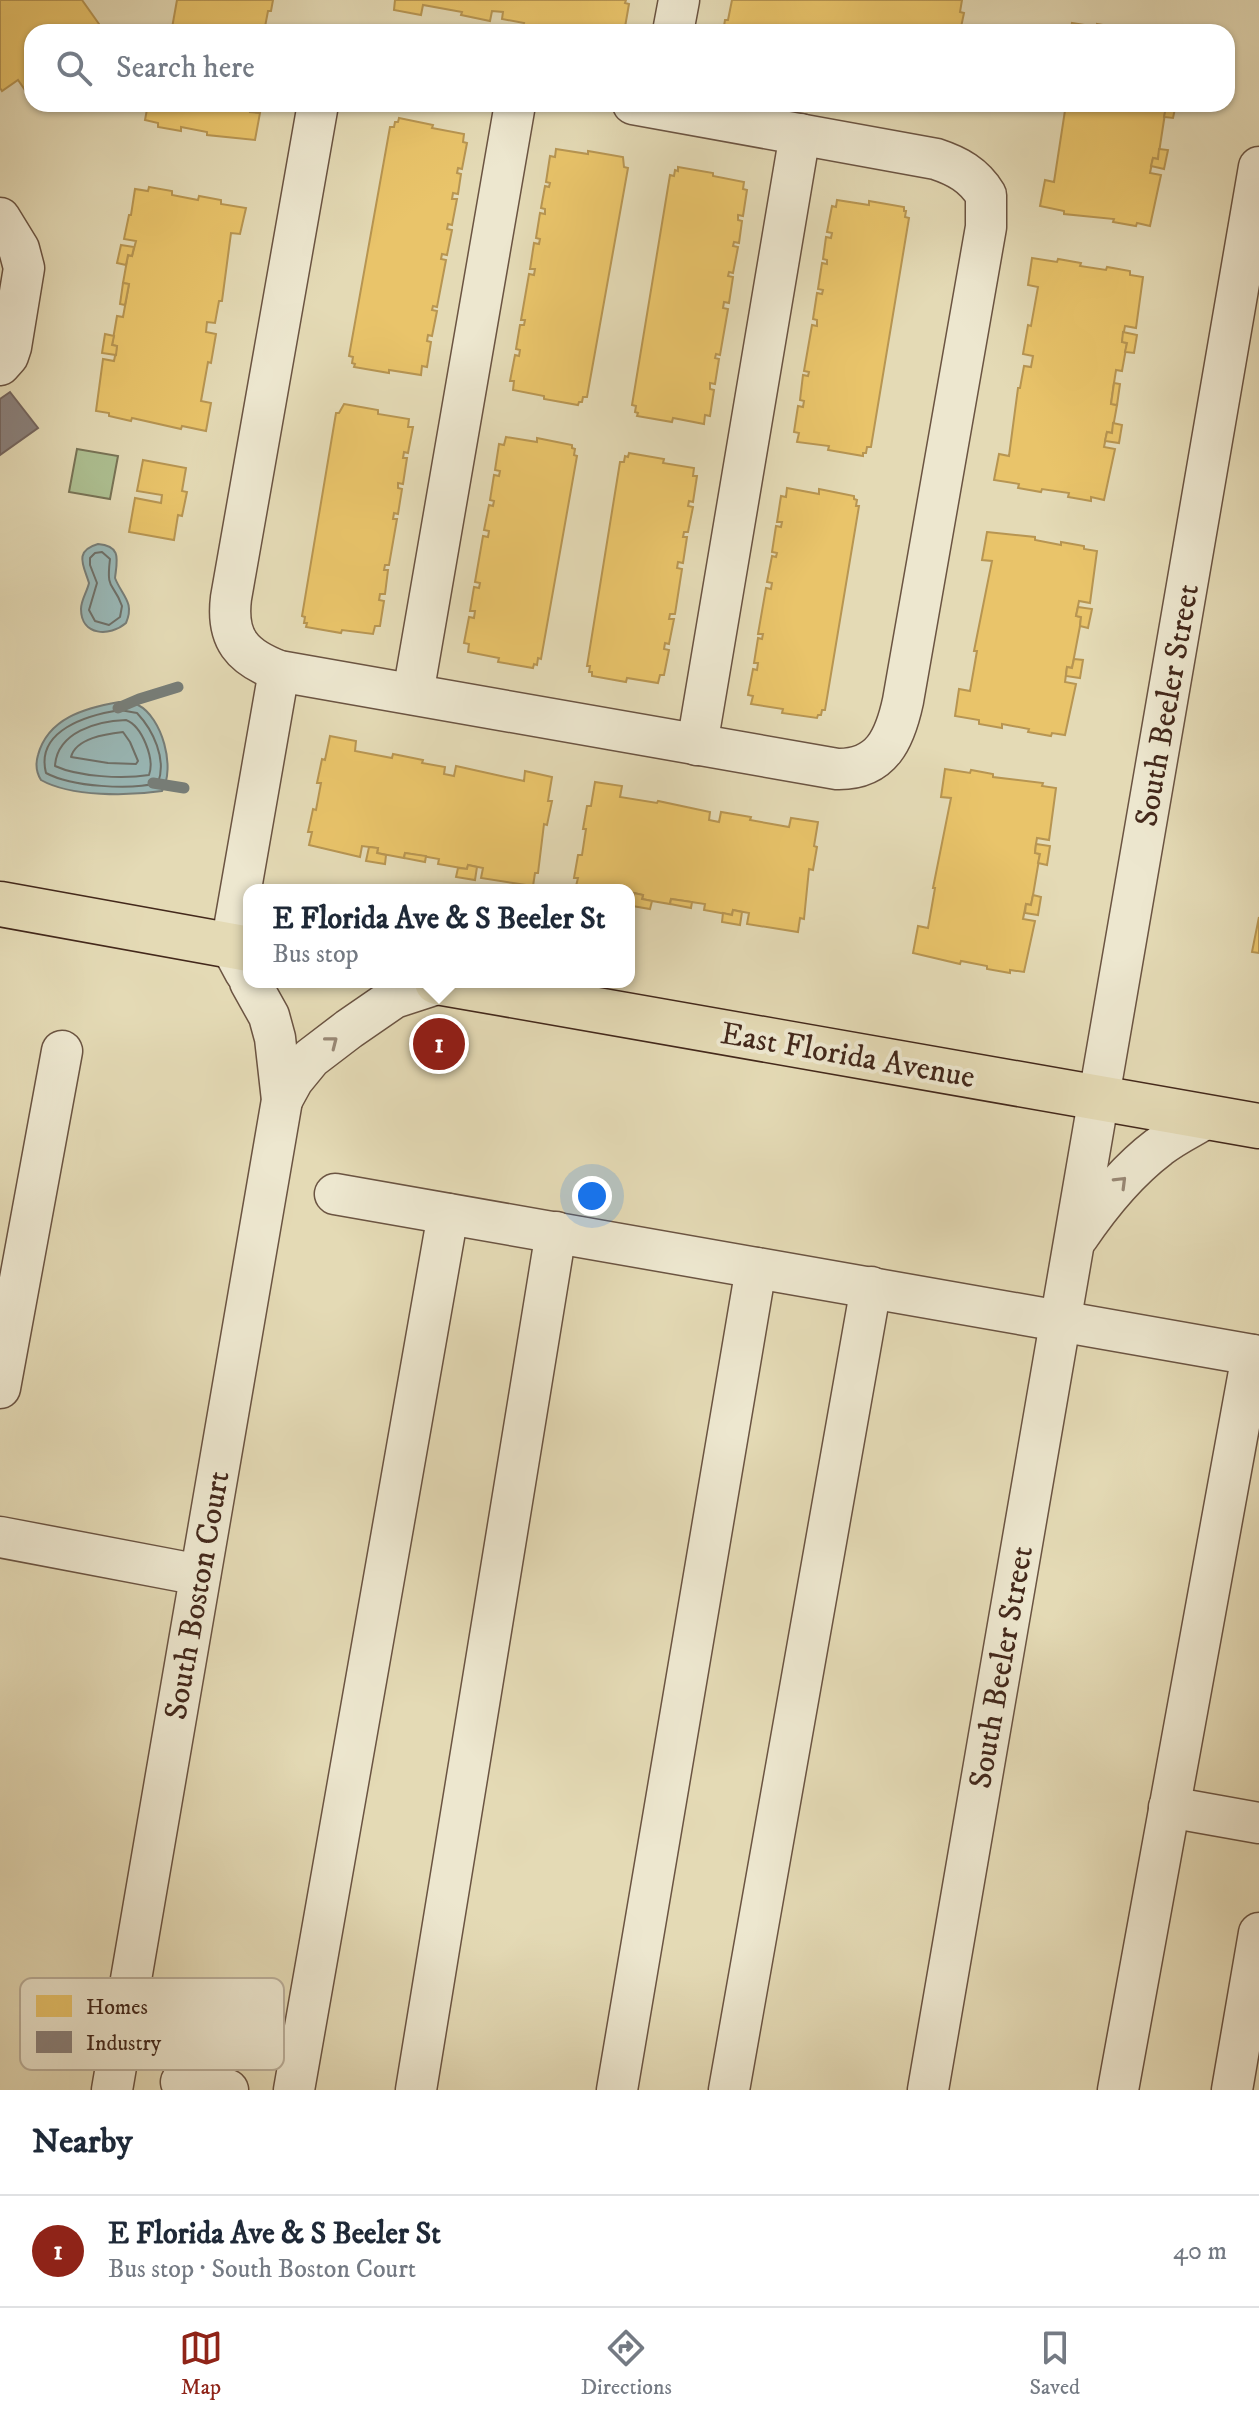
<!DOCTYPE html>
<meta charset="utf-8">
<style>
:root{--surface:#fff;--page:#f6f6f7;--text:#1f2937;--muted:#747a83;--line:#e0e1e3;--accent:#8f2418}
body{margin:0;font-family:"IM FELL DW Pica",serif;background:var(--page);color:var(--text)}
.you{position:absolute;left:592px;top:1196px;width:28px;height:28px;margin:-20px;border:6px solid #fff;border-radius:50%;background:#1a73e8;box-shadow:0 0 0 12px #1a73e833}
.badge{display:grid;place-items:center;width:52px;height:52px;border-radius:50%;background:var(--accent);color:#fff;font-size:26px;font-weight:700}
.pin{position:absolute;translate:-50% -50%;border:4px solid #fff;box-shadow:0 2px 8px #0006}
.popup{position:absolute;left:243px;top:884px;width:392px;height:104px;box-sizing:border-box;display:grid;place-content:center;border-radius:16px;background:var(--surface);filter:drop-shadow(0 2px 6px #0005);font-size:26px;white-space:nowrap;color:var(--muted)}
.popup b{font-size:30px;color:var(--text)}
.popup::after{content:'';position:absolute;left:50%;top:100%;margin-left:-16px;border:16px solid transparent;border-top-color:var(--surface)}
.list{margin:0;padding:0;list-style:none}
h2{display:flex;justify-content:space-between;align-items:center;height:104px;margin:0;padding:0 32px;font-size:34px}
h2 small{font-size:26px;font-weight:400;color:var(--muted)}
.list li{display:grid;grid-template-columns:52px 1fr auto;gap:24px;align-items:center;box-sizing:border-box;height:112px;padding:0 32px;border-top:2px solid var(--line)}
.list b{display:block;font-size:30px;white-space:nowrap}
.list p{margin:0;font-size:26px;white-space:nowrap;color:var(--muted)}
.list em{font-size:26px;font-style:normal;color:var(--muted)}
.icon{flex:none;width:44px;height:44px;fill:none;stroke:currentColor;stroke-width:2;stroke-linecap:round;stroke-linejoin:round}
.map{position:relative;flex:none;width:1259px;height:2090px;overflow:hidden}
.search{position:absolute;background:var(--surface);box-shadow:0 2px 6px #0004;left:24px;right:24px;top:24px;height:88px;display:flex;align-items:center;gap:20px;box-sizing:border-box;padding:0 28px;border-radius:24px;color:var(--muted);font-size:30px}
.sheet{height:216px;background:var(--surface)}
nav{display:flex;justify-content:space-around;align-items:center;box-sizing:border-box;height:112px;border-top:2px solid var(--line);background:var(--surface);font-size:22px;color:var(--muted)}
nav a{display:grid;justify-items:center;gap:4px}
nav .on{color:var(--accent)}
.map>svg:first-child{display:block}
.green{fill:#aec193;stroke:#787457;stroke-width:2}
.water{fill:#99b8b7;stroke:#777e79;stroke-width:2}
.homes{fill:#e9c46a;stroke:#b79552;stroke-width:2}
.industry{fill:#8a817c;stroke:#75665f;stroke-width:2}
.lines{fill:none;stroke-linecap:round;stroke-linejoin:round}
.shore{stroke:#6e7069;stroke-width:2}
.stream{stroke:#777e79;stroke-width:11}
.minor-casing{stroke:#6b5442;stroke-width:43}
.major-casing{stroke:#43281b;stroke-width:47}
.minor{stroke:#ede7cf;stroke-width:40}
.major{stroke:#e4dab5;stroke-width:44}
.oneway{stroke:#988875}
.labels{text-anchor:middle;stroke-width:8;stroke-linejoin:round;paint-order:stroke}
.street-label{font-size:32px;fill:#43281b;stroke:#ede7cf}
.key{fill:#ede7cf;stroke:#baae99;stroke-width:2}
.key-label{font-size:22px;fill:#43281b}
</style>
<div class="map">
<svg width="1259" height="2090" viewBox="0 0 1259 2090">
<rect width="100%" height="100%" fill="#e4dab5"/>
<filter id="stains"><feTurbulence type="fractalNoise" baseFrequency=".0025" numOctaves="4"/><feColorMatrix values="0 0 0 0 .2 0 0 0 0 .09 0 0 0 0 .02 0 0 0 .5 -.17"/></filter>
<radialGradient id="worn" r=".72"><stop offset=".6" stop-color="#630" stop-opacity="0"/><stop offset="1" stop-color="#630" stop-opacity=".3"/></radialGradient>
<!-- green -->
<polygon class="green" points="77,449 118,456 110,499 69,492"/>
<!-- water -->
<g class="water">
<path d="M98,544C122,546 117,560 115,578C122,596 135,602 126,623C110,637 81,636 81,609C81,600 87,592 89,583C84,566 73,551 98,544Z"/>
<path d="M119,702C126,702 132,701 138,705C162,717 176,768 162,791C129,796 71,797 41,780C36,772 35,765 38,755C48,718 85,708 119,702Z"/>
</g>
<!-- homes -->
<g class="homes">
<polygon points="0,0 82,0 99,24 88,32 32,32 32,90 27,93 18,80 2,91 0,88"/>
<polygon points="177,0 273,0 271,11 268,11 264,32 165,32 166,27 172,28"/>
<polygon points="395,0 626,0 625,3 629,4 625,27 621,26 620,32 570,32 554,29 554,32 523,26 524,23 502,19 503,12 492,11 490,21 461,15 462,12 423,5 421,15 394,10"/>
<polygon points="732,0 962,0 960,12 964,13 960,32 723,32 725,20 728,20"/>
<polygon points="1072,23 1097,27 1097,24 1120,28 1119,31 1125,32 1070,32"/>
<polygon points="148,104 251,104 250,112 260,113 255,140 207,135 207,132 181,127 181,131 158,127 158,123 145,120"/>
<polygon points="1066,104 1162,104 1161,106 1166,107 1158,159 1153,158 1150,173 1161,175 1150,226 1137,223 1136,226 1113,222 1114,219 1064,214 1064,211 1040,206 1045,180 1054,182"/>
<polygon points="1162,104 1176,104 1173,118 1164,117 1166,107 1161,106"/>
<polygon points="399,118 433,125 432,128 464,134 463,142 467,143 462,169 458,168 457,173 461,174 458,194 453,193 452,199 457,199 452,225 448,224 447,229 452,230 447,255 442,254 441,259 446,260 437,307 433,306 432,310 437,311 432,336 428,335 427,341 431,342 427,367 422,366 421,375 389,370 389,373 354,367 355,364 352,363 353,357 349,356 390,127 394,127 395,122 398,122"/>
<polygon points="556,149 588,154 588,151 623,157 624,167 628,168 587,397 583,397 582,402 579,402 578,405 544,399 544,396 513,390 514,381 510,381 515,355 519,356 520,350 516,349 520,325 524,325 525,320 521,320 529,274 534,275 535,269 530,269 534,243 539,244 540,239 536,238 540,213 545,214 545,209 541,208 545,186 549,187 550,183 546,182 550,156 555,157"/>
<polygon points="1159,149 1168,150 1164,169 1151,166 1153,158 1158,159"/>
<polygon points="678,167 713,173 713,176 744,182 743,189 747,190 743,216 738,215 738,220 742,221 739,243 734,242 733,246 738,247 733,273 729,272 728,276 733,277 729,303 724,302 723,308 728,309 720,355 716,354 715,358 719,359 715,384 710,383 710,389 714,390 710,416 705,415 704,424 673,418 672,422 637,416 638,413 635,412 636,406 632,405 670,175 674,176 675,170 678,171"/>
<polygon points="149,187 172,191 172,195 198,200 199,196 221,200 221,204 246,208 240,234 231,233 222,301 219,301 215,323 207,322 206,332 216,334 211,363 208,362 201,401 211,403 206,431 182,426 181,429 132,418 131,421 109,416 109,413 96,411 103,359 114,361 117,346 112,345 117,316 123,317 129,284 123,283 128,255 132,256 136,241 124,239 129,215 131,215 135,189 148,191"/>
<polygon points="837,200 869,205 869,201 904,207 904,211 906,211 905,217 909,218 871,447 867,447 866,453 863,453 863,456 828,450 829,446 797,442 799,433 794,432 798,406 803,407 804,401 800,400 803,375 808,376 809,372 804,371 812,325 817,326 817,320 813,319 817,293 822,294 823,290 818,289 822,263 827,264 827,260 823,259 826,237 831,238 832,233 827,232 832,206 836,207"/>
<polygon points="121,245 134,247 132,256 128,255 126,265 117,263"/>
<polygon points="1032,258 1057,262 1058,259 1081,263 1080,266 1106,270 1107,267 1130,271 1130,275 1143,277 1136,328 1125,326 1122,342 1127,343 1122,371 1116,370 1114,383 1111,404 1117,405 1112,433 1107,432 1104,447 1115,449 1104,500 1091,497 1091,501 1068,497 1069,493 1042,489 1041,492 1018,488 1019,484 994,480 999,454 1009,456 1018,388 1020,388 1024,366 1031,367 1033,356 1023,354 1028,325 1031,326 1038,287 1028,285"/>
<polygon points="123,283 129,284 125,305 120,304"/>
<polygon points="1123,332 1137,335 1134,353 1125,352 1127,343 1122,342"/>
<polygon points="105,334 114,336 112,345 117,346 116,355 102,353"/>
<polygon points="1114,383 1120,384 1117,405 1111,404"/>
<polygon points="344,404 378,410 378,414 409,419 408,427 413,427 408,453 404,452 403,458 407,458 403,484 398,483 398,488 402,489 398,514 394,513 393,519 397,519 389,565 385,565 384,570 388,570 385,594 380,594 379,600 384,601 380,626 375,626 373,634 342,630 341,633 306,627 307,623 304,623 305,617 302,616 336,413 339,413"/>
<polygon points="1113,423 1122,425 1119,443 1105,441 1107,432 1112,433"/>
<polygon points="506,437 537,442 537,438 572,445 572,448 575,449 574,455 577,456 541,659 538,658 537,665 534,664 533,668 498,662 499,658 468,652 469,644 464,643 469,617 474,618 475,611 470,611 474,587 479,588 480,583 475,582 483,536 488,537 489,531 484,530 489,505 493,506 494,501 490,500 494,475 499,476 500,471 495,470 499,444 504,445"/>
<polygon points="629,453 664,459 663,463 694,468 693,476 697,476 693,502 689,501 688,506 693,507 688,532 684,532 683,537 687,537 683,563 678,562 677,568 682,569 675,614 670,614 669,619 674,619 669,644 665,643 664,649 669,650 664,675 660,675 658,683 627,678 626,682 592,676 592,672 589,672 590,666 587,666 620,462 624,462 625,456 628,457"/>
<polygon points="143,460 186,468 182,491 187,492 182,516 178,515 174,540 129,532 135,498 161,503 162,495 137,491"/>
<polygon points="787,488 819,494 819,489 854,496 854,499 857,500 856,506 859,506 825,710 822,710 821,715 818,715 817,718 782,713 783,709 751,704 753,696 748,695 753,669 757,670 758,663 754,663 758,638 762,639 763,634 758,634 766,588 771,589 772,583 767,582 772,556 776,557 777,553 772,552 776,526 781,527 782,522 777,522 781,496 786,497"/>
<polygon points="987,532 1035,537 1035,540 1061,545 1061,542 1084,546 1084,549 1097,551 1090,603 1079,601 1076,616 1081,617 1080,626 1072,668 1067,667 1065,682 1076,684 1065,735 1052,733 1051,736 1028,732 1029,729 1002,724 1002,728 979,724 979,720 955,716 959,689 970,691 977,651 974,651 992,561 982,560"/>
<polygon points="1078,607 1092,609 1088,628 1080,626 1081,617 1076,616"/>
<polygon points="1074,659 1083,660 1080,678 1066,676 1067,667 1072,668"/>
<polygon points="330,736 356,741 355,751 392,758 393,754 423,760 422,763 445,767 444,774 454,776 456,766 524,781 525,771 552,777 548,801 552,801 547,825 544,824 538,873 535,873 533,886 481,878 483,868 468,865 467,869 438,864 439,859 405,853 404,858 377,853 378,848 362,846 360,857 309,845 312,832 308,832 313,809 316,810 321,783 317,783 322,759 325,760"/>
<polygon points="945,769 970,773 971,770 993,774 993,777 1043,783 1042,786 1056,788 1049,840 1037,838 1036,844 1035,853 1040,854 1033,895 1031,905 1026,904 1023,919 1035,921 1024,972 1010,970 1010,973 987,969 987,966 961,961 960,964 913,953 918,926 928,928 935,888 933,888 951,798 941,797"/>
<polygon points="595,782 622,786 620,797 657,803 658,801 710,812 709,820 719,822 721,812 751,817 750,820 789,827 791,818 818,822 814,846 817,847 813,870 809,869 804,919 800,918 798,932 747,924 749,913 733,910 732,915 704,910 705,904 671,899 670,904 652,901 642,899 643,895 629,892 629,890 575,890 578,878 574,878 578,855 582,855 586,829 583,829 587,806 591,806"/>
<polygon points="1036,844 1050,846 1047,865 1038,863 1040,854 1035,853"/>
<polygon points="369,847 378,848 377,853 386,855 385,864 366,861"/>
<polygon points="405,853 426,856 425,862 404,858"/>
<polygon points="468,865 477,867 475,880 456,877 458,868 467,869"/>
<polygon points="634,893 643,895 642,899 652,901 650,909 632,906"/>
<polygon points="1033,895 1041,897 1038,915 1025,913 1026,904 1031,905"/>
<polygon points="671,899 692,902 691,908 670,904"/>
<polygon points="733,910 742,912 740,925 722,922 723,913 732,915"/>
<polygon points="1259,917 1259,953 1252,952"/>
</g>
<!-- industry -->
<polygon class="industry" points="10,392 38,428 0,455 0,399"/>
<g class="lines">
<!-- shore -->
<g class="shore">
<path d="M102,552L110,559C106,592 113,581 122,606L120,617L109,625L95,621L89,610L97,583L90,565V558L95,553Z"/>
<path d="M120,710L137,713C153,730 167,759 158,783C130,790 72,787 46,773C35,730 88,715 120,710Z"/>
<path d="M126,720C142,726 155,759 149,775C123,779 79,777 55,766C57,732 97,721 126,720Z"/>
<path d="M123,732L130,742L138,761L136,764L108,763L71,757C76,738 106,734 123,732Z"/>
</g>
<!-- stream -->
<g class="stream">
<polyline points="118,708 139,699 178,687"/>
<polyline points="153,783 184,788"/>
</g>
<defs>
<g id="minor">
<polyline points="673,32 679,0"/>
<path d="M318,104L231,598C226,639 242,657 279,671L837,769C882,770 895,738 903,701L986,227V195C974,175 957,166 936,159L633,104"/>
<polyline points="0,218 19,249 24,268 11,347 8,356 0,365"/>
<polyline points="413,694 515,104"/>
<polyline points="697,745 800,134"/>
<polyline points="245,972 231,946 279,671"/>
<polyline points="282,1100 293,1080 311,1058 349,1029 394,998 440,983"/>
<polyline points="335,1194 1259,1356"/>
<path d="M1078,1237C1101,1203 1126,1172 1159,1147C1174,1135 1192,1127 1208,1117"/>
<polyline points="0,1388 62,1051"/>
<polyline points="0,1537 200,1575"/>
<polyline points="1169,1807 1259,1823"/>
<polyline points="181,2082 228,2090"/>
<polyline points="112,2090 282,1100 275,1038 269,1016 250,982"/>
<polyline points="294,2090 448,1214"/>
<polyline points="416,2090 556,1232"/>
<polyline points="617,2090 756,1268"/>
<polyline points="729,2090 871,1287"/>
<polyline points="928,2090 1259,167"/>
<polyline points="1118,2090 1252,1355"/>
<polyline points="1232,2090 1259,1933"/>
</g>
<g id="major">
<polyline points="0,904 249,949"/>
<polyline points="437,982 1259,1126"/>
</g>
</defs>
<!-- minor casing -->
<use href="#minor" class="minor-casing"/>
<!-- major casing -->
<use href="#major" class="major-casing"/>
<!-- minor -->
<use href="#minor" class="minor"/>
<!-- major -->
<use href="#major" class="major"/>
</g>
<!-- one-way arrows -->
<defs><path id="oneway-chevron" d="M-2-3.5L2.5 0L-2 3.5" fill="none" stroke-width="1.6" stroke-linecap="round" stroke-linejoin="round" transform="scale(2)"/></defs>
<g class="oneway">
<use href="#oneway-chevron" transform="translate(332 1042) rotate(-38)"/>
<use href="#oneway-chevron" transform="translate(1121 1182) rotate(-45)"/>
</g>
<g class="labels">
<!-- street labels -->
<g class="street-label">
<text transform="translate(1166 705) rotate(-80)" y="11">South Beeler Street</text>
<text transform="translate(848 1054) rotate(10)" y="11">East Florida Avenue</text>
<text transform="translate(196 1595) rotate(-80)" y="11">South Boston Court</text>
<text transform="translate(1000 1667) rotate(-80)" y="11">South Beeler Street</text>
</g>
</g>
<!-- legend -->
<rect x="20" y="1978" width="264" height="92" rx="12" class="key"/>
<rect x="36" y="1995" width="36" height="22" fill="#e9c46a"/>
<rect x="36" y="2031" width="36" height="22" fill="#8a817c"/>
<g class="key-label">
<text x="86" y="2014">Homes</text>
<text x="86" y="2050">Industry</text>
</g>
<rect width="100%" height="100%" filter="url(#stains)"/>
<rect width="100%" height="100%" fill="url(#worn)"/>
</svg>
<div class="you"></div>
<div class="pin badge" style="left:439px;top:1044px">1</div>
<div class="popup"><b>E Florida Ave &amp; S Beeler St</b>Bus stop</div>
<div class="search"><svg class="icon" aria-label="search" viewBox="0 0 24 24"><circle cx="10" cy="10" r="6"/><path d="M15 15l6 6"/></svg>Search here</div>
</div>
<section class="sheet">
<h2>Nearby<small></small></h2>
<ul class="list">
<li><span class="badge">1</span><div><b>E Florida Ave &amp; S Beeler St</b><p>Bus stop · South Boston Court</p></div><em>40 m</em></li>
</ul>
</section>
<nav>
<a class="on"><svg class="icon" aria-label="map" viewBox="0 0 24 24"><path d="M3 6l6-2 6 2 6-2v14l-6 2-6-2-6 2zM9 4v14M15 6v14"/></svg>Map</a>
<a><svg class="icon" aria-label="directions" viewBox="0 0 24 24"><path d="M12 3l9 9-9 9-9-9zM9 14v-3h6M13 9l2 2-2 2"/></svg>Directions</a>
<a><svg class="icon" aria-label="saved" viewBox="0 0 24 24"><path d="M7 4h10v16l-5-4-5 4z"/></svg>Saved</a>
</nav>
